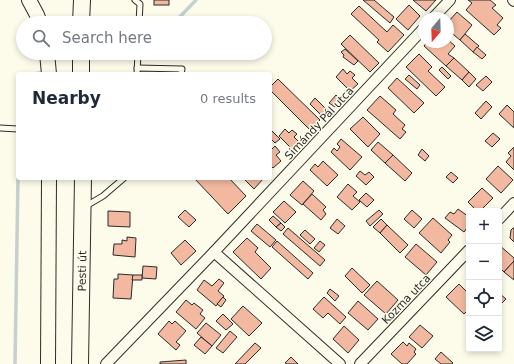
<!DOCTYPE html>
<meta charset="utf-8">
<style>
:root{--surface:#fff;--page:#f2f2f3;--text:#1f2937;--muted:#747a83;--line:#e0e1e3}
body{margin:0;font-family:"DejaVu Sans",sans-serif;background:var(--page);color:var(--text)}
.controls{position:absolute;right:12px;bottom:12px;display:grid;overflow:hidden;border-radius:4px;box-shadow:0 2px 6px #0003}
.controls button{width:36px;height:36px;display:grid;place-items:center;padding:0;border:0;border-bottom:1px solid var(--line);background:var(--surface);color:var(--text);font:20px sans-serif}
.compass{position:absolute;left:418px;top:12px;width:36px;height:36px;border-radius:50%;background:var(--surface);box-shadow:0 2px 6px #0003;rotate:199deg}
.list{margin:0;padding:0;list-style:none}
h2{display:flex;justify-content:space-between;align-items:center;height:52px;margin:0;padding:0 16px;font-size:17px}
h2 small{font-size:13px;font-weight:400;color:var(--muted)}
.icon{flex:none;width:22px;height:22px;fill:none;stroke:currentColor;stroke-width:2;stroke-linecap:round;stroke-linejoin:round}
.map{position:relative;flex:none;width:514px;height:364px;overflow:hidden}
.search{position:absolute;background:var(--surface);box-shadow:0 2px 6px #0003;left:16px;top:16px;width:256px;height:44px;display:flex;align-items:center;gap:10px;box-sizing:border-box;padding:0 14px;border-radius:22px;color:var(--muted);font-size:15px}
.panel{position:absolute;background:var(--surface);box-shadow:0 2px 6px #0003;left:16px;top:72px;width:256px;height:108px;border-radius:4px}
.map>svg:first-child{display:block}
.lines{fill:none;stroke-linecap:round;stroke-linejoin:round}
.stream{stroke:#c7d0d0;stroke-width:3.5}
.building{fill:#f2b8a0;stroke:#2b2b2b}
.lane-casing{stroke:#2b2b2b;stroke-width:7}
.street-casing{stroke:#2b2b2b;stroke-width:12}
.secondary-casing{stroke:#2b2b2b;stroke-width:16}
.primary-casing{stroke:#2b2b2b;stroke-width:18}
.lane{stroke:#fdfbea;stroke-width:5}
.street{stroke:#fdfbea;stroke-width:10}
.secondary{stroke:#fdfbea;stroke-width:14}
.primary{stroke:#fdfbea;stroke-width:16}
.labels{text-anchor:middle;stroke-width:3;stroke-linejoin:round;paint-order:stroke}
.street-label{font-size:11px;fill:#2b2b2b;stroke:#fdfbea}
</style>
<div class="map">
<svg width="514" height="364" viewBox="0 0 514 364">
<rect width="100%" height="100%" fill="#fdfbea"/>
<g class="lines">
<!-- stream -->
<g class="stream">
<polyline points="174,23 196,0"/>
<polyline points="34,74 40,73"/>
<polyline points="15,364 18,178"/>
</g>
</g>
<!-- building -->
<g class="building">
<rect x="154" y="0" width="15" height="5"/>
<polygon points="363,0 374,0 394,17 390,23"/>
<polygon points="413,0 436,0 426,11"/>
<polygon points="468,0 490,0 496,5 492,8 503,18 497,25 501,28 494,35 466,10 472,3"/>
<polygon points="409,5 420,16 408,30 396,19"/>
<polygon points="359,6 387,32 393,25 404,35 388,52 377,42 379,40 351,14"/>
<polygon points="457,12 472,25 460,40 448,30 448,22"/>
<polygon points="465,34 479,46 473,52 460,40"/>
<polygon points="350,35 379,63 370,72 341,44"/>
<polygon points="448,40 455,46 448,54 454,58 446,66 424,46 427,42 448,42"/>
<polygon points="477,47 486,55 482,59 473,52"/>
<polygon points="345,49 358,61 354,65 343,57 344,55 341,52"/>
<polygon points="419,54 432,67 428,71 445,87 436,96 406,67"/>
<polygon points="454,58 469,72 462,80 446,66"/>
<polygon points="442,67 451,76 448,79 439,70"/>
<polygon points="343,69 347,74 350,71 355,75 352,78 358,84 350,91 336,77"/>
<polygon points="141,72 163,73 163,74 141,74"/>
<polygon points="469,72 476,79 469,87 462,80"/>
<polygon points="409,75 420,85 417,89 405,79"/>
<polygon points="486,76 492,82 483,91 476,85"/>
<polygon points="397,78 424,103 414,113 388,88"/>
<polygon points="278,79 320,120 310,130 270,90 270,87"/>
<polygon points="336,95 341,100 335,107 329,103"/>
<polygon points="380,96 396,110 393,114 405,125 402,129 406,132 400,139 367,110"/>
<polygon points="315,98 327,110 322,116 310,104"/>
<polygon points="486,101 492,107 481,119 475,113"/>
<polygon points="507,105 514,112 514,128 499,114"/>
<polygon points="363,117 380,134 368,147 350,129"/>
<polygon points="270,129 280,139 275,143 270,138"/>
<polygon points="285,129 289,133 292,130 297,134 294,137 300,143 293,150 279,136"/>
<polygon points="493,133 500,139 492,147 485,141"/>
<polygon points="341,139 362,157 350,170 331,152 334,148 337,151 340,147 337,144"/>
<polygon points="378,142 393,155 385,163 371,150"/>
<polygon points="275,146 280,152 276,155 281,161 273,168 270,165 270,149 271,150"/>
<polygon points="514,147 514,170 506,162 511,156 508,153"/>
<polygon points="422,149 429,156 425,161 418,155"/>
<polygon points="393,155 412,173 405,181 385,163"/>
<polygon points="323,161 338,175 327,186 310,170 315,164 318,167"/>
<polygon points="498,166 513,180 501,193 486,179"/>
<polygon points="360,171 365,175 369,172 374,177 366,185 356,176"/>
<polygon points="451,172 458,178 453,183 446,177"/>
<polygon points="194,178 229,178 246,196 228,214"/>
<polygon points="243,178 262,178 263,179 254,189"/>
<polygon points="303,181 314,191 302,205 290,195"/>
<polygon points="348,184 357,192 353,196 360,202 352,210 337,197"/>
<polygon points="482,188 493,198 480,211 477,211 468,202"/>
<polygon points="366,193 374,200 367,207 359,200"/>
<polygon points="312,194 326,207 323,210 326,214 321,220 303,204"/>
<polygon points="284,201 296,212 285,223 273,212"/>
<polygon points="458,209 469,217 469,225 464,232 445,218 450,212 454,214"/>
<polygon points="185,210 196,220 189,227 178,217"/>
<polygon points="379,210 383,214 370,226 366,221"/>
<polygon points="412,210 422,219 414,228 404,219"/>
<polygon points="108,211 130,212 130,227 108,226"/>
<polygon points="273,216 281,223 276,227 269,220"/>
<polygon points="433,218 452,235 448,240 450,242 441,253 419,233"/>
<polygon points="337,219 345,226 338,234 330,228"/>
<polygon points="381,219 387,225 380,233 373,227"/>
<polygon points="281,223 285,227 281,231 276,227"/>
<polygon points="257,224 276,240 270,247 251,231"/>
<polygon points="387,225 408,245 400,253 380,233"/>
<polygon points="288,228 325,260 320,266 283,234"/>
<polygon points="513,228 514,228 514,242 510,238 511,230"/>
<polygon points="305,230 315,239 310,244 300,235"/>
<polygon points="127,237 136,238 135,257 113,255 114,244 122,244 122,240 127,241"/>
<polygon points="247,238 258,248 255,252 271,268 261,279 233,252"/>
<polygon points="185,240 196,251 181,265 171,253"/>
<polygon points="277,241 313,273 308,279 272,247"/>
<polygon points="320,241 325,245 319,252 314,248"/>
<polygon points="416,244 437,262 426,275 405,257"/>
<polygon points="499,245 514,258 514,261 504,272 499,267"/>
<polygon points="514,261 514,280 504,272"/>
<polygon points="143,266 157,267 156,279 142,278"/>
<polygon points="352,268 370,285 362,293 345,276"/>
<polygon points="118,274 133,275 131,299 113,298 114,279 118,279"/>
<polygon points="133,275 142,275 142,280 132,280"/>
<polygon points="219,279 224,283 218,291 224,296 216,306 197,290 204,280 212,286"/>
<polygon points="377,281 398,300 386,314 364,295"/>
<polygon points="459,284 469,294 469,309 464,314 446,297"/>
<polygon points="330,289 339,296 335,301 327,293"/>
<polygon points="499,293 506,299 500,305 499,304"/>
<polygon points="223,297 226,300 221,307 217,304"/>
<polygon points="324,297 346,317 340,324 328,313 323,318 313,309"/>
<polygon points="186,300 192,305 194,303 203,310 200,314 205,318 196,329 176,312"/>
<polygon points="358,301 378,319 368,330 348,313"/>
<polygon points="243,306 262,323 249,336 231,319"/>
<polygon points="223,314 233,324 226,330 216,321"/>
<polygon points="169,321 172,324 175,321 186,331 176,342 180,345 176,350 158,334"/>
<polygon points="206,323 221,335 212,346 197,333"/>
<polygon points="420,325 433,336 422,348 409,337"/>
<polygon points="344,326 359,340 348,353 333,339"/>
<polygon points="230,331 237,337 223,353 216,348"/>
<polygon points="201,337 212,346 205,354 194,345"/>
<polygon points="403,342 407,346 409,343 416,349 414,352 416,354 407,364 402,364 391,354"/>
<polygon points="255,343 261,348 245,364 235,364"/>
<polygon points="441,352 453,363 452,364 441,364 435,359"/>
<polygon points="291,357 298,364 287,364 285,363"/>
<polygon points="186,360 186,364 160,364 160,362"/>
</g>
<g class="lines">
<defs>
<g id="lane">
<polyline points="135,0 140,4 139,23"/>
<polyline points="137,68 182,69 181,74"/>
<polyline points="137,74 138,53"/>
<polyline points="0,128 18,129"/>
<polyline points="86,206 103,196 124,178"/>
</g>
<g id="street">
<polyline points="513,0 514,1"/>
<polyline points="433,18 450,0"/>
<polyline points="499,219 514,203"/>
<polyline points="214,252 340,364"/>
<polyline points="106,364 214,252 424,28"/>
<polyline points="360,364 469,250"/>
</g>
<g id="secondary">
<polyline points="29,0 37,15 40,23"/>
<polyline points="47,53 49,74"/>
<polyline points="48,364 49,178"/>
</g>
<g id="primary">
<polyline points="81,23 82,0"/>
<polyline points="81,74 81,53"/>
<polyline points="80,364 83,178"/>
</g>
</defs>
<!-- lane casing -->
<use href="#lane" class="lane-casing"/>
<!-- street casing -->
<use href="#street" class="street-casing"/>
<!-- secondary casing -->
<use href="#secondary" class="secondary-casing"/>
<!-- primary casing -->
<use href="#primary" class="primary-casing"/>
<!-- lane -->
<use href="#lane" class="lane"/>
<!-- street -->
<use href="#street" class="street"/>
<!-- secondary -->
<use href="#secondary" class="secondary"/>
<!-- primary -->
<use href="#primary" class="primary"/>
</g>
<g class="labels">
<!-- street labels -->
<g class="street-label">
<text transform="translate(319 123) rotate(-47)" y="4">Simándy Pál utca</text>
<text transform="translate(82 271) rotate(-89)" y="4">Pesti út</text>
<text transform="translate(406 299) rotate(-46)" y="4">Kozma utca</text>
</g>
</g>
</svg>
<div class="controls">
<button>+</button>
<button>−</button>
<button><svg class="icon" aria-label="locate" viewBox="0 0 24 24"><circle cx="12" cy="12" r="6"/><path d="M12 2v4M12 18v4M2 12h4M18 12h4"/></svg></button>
<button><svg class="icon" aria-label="layers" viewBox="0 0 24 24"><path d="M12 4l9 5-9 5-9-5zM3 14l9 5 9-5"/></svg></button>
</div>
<svg class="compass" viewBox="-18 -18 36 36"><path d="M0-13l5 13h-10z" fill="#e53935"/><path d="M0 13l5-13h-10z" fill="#747a83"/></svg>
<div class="search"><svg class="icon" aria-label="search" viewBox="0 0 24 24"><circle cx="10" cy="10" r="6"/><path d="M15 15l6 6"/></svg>Search here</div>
<section class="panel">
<h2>Nearby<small>0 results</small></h2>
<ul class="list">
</ul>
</section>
</div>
